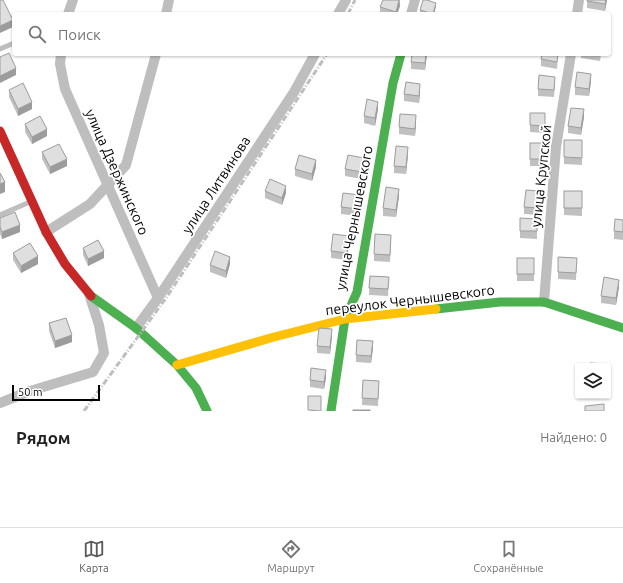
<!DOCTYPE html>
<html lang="ru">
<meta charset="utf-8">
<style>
:root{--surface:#fff;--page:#f2f2f2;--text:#222;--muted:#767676;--line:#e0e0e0;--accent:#595959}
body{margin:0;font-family:Ubuntu,sans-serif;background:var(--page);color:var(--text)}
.controls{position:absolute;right:12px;bottom:12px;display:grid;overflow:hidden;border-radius:4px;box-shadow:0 1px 3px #0004}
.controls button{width:36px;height:36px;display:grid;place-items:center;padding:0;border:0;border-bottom:1px solid var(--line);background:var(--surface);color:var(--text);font:20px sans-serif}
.scale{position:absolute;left:12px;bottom:10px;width:88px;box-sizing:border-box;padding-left:4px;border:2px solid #000;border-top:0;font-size:11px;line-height:14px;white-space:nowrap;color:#000;-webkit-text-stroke:3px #fff;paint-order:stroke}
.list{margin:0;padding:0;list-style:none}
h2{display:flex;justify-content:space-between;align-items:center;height:52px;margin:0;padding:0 16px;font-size:17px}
h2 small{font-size:13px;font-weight:400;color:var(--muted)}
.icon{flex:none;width:22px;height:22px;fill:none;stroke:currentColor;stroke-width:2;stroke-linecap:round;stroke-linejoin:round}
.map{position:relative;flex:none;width:623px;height:411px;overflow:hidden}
.search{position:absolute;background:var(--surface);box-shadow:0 1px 3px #0004;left:12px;right:12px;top:12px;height:44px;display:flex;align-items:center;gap:10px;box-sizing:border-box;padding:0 14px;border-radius:4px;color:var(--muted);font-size:15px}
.sheet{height:116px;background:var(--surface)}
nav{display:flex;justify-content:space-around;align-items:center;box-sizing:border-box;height:56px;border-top:1px solid var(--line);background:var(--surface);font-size:11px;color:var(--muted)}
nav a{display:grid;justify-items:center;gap:2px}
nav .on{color:var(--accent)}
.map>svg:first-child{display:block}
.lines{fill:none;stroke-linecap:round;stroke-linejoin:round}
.lane{stroke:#bebebe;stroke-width:5}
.street{stroke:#bebebe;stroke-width:10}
.fast{stroke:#4caf50;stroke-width:9}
.slow{stroke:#ffc107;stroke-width:9}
.jam{stroke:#c62828;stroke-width:9}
.rail{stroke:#bebebe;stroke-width:3;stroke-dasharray:6 2 1 2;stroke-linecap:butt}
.wall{fill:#c0c0c0}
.shaded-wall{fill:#9c9c9c}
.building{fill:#dfdfdf;stroke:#9c9c9c}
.labels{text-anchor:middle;stroke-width:3.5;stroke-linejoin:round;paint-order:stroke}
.street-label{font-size:14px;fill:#000;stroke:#fff}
</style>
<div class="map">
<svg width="623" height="411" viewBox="0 0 623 411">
<rect width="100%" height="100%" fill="#fff"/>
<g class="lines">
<!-- lane -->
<g class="lane">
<polyline points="0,49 14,43"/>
<polyline points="0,215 32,201"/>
</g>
<!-- street -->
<g class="street">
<polyline points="68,14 73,0"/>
<polyline points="166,14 169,0"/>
<polyline points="338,14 346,0"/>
<polyline points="411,14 415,0"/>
<polyline points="577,14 579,0"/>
<polyline points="61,54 60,64 65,89 158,298"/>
<polyline points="46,232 90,204 126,165 156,54"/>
<polyline points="544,302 556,147 571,54"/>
<polyline points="136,328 158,298 294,92 315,54"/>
<polyline points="0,403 30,391 93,372 104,353 99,325 89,294"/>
</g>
<!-- fast -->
<g class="fast">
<polyline points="91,296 136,328 177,365 196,388 207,411"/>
<polyline points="436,309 500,302 544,302 623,328"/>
<polyline points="331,411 345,319 357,292 393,83 401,54"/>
</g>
<!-- slow -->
<polyline class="slow" points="177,365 274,337 345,319 436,309"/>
<!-- jam -->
<polyline class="jam" points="0,131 46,232 65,264 91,296"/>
<!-- rail -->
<g class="rail">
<polyline points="348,14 355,0"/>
<polyline points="84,411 166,298 327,54"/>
</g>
</g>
<!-- wall -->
<g class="wall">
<polygon points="400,0 400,6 397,14 380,14 380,7"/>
<polygon points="587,0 607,0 605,11 587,8"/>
<polygon points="436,6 434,14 420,14 420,10"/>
<polygon points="427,54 425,70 411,69 411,62"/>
<polygon points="558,54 557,69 541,66 541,59"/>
<polygon points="581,54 601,54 600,61 581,58"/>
<polygon points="591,81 589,96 575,95 575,87"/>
<polygon points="555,84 554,97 538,96 538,89"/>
<polygon points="9,90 32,109 18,116 9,97"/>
<polygon points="420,91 419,103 404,101 404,94"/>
<polygon points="378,109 375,126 364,123 364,116"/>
<polygon points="530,113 545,120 545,133 530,132"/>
<polygon points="584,117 581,135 568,133 568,126"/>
<polygon points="416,123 415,136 399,134 399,127"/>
<polygon points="25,124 47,136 32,144 25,132"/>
<polygon points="564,140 582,140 582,165 564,164"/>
<rect x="530" y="143" width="12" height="23"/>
<polygon points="42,152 67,166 50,174 42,159"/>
<polygon points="408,154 406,174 394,173 394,166"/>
<polygon points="364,165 362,179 345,176 345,169"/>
<polygon points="316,167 312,181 295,176 295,169"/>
<polygon points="265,191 286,193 282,205 265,198"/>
<polygon points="564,191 582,191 582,216 564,215"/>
<polygon points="399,196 396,217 383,216 383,208"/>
<polygon points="539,198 538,215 524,214 524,207"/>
<polygon points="360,202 358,216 341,214 341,207"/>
<polygon points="0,218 20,232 2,239 0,234"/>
<polygon points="623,220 623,240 614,239 614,231"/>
<polygon points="537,226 537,239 520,238 520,231"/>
<polygon points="391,242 390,262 374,261 374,254"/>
<polygon points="349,243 347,260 331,258 331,251"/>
<polygon points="83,248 104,258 88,266 83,255"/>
<polygon points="13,253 38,264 21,273 13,260"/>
<polygon points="558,257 577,258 576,280 558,279"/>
<rect x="517" y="258" width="17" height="23"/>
<polygon points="230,264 226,278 210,272 210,265"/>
<polygon points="370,276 389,277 388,296 369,295"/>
<polygon points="619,287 616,305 601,303 601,296"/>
<polygon points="49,323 72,342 55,348 49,331"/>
<polygon points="332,336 330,354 317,353 317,346"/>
<polygon points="373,348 371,363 356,362 356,355"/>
<polygon points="326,378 324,389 310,387 310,380"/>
<polygon points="363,380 379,381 378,406 362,405"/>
</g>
<!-- shaded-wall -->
<g class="shaded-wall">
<polygon points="399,0 400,6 397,14 396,14 396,12"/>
<polygon points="606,0 607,0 605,11 605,4"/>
<polygon points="436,3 436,6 434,14 433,14"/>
<polygon points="13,20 13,27 0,33 0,26"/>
<polygon points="426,54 427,54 425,70 425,63"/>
<polygon points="16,68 16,75 0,83 0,76"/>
<polygon points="591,74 591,81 589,96 589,89"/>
<polygon points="420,84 420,91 419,103 419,96"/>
<polygon points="32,102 32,109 18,116 18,109"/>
<polygon points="378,102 378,109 375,126 375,118"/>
<polygon points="584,109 584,117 581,135 581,128"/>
<polygon points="416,115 416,123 415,136 415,129"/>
<polygon points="47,129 47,136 32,144 32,137"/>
<polygon points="408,147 408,154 406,174 406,167"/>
<polygon points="364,158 364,165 362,179 362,172"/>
<polygon points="67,159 67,166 50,174 50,167"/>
<polygon points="316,160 316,167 312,181 312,174"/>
<polygon points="5,182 5,192 0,194 0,184"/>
<polygon points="286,186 286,193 282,205 282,198"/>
<polygon points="399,189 399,196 396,217 396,210"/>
<polygon points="360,195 360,202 358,216 358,209"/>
<polygon points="20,225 20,232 2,239 2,232"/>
<polygon points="349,236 349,243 347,260 347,253"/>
<polygon points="104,251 104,258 88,266 88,259"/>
<polygon points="38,256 38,264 21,273 21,266"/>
<polygon points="230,257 230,264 226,278 226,271"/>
<polygon points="619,280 619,287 616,305 616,298"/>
<polygon points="332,329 332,336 330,354 330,347"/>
<polygon points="72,335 72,342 55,348 55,341"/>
<polygon points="373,341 373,348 371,363 371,356"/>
<polygon points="326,370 326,378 324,389 324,382"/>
</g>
<!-- building -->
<g class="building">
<polygon points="0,0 3,0 13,20 0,26"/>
<polygon points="383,0 399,0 396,12 380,7"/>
<polygon points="423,0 427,0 436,3 433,14 420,10"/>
<polygon points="587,0 606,0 605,4 587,1"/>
<polygon points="9,53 16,68 0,76 0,57"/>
<polygon points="412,54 426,54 425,63 411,62"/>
<polygon points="542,54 558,54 557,62 541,59"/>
<polygon points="577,72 591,74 589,89 575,87"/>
<polygon points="539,75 555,77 554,90 538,89"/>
<polygon points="406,82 420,84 419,96 404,94"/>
<polygon points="23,83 32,102 18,109 9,90"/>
<polygon points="367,99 378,102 375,118 364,116"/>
<polygon points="571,108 584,109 581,128 568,126"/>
<polygon points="530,113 545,113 545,126 530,125"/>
<polygon points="400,114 416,115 415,129 399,127"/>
<polygon points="40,116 47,129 32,137 25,124"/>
<polygon points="564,140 582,140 582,158 564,157"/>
<rect x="530" y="143" width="12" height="16"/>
<polygon points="59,144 67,159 50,167 42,152"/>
<polygon points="396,146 408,147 406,167 394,166"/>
<polygon points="299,155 316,160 312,174 295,169"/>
<polygon points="348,155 364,158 362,172 345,169"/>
<polygon points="0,173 5,182 0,184"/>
<polygon points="270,179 286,186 282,198 265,191"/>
<polygon points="386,187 399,189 396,210 383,208"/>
<polygon points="526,190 539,191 538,208 524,207"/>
<rect x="564" y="191" width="18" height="17"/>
<polygon points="343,193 360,195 358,209 341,207"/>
<polygon points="15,212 20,225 2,232 0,227 0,218"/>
<polygon points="520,218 537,219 537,231 520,231"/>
<polygon points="615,219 623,220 623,232 614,231"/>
<polygon points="333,234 349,236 347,253 331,251"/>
<polygon points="375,234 391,235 390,255 374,254"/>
<polygon points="98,240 104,251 88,259 83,248"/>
<polygon points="30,243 38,256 21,266 13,253"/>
<polygon points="215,251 230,257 226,271 210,265"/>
<polygon points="558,257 577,258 576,273 558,272"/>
<rect x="517" y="258" width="17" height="16"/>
<polygon points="370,276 389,277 388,289 369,288"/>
<polygon points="604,277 619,280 616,298 601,296"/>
<polygon points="66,318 72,335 55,341 49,323"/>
<polygon points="319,328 332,329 330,347 317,346"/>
<polygon points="357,340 373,341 371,356 356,355"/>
<polygon points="590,363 606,364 606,366 590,366"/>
<polygon points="311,368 326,370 324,382 310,380"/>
<polygon points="363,380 379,381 378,399 362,398"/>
<polygon points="308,396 321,396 321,411 308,410"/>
<polygon points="604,404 604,411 585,411 585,406"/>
<rect x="353" y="410" width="17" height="1"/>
</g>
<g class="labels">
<!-- street labels -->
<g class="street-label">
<text transform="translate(117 172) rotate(66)" y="5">улица Дзержинского</text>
<text transform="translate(541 176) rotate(-84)" y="5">улица Крупской</text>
<text transform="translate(216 185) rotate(-57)" y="5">улица Литвинова</text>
<text transform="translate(354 218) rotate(-79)" y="5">улица Чернышевского</text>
<text transform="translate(410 300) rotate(-7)" y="5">переулок Чернышевского</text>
</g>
</g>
</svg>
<div class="controls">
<button><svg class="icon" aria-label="layers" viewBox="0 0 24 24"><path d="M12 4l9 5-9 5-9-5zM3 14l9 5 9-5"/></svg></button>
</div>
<div class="scale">50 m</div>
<div class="search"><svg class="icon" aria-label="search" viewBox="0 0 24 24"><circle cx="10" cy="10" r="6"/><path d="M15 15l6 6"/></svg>Поиск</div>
</div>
<section class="sheet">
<h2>Рядом<small>Найдено: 0</small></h2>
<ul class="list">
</ul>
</section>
<nav>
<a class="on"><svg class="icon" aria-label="map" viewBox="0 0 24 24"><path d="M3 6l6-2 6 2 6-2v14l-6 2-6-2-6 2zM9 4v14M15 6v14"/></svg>Карта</a>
<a><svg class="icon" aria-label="directions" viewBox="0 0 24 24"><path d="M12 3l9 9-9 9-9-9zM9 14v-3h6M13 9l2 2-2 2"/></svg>Маршрут</a>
<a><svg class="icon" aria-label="saved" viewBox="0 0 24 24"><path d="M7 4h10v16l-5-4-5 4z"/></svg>Сохранённые</a>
</nav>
